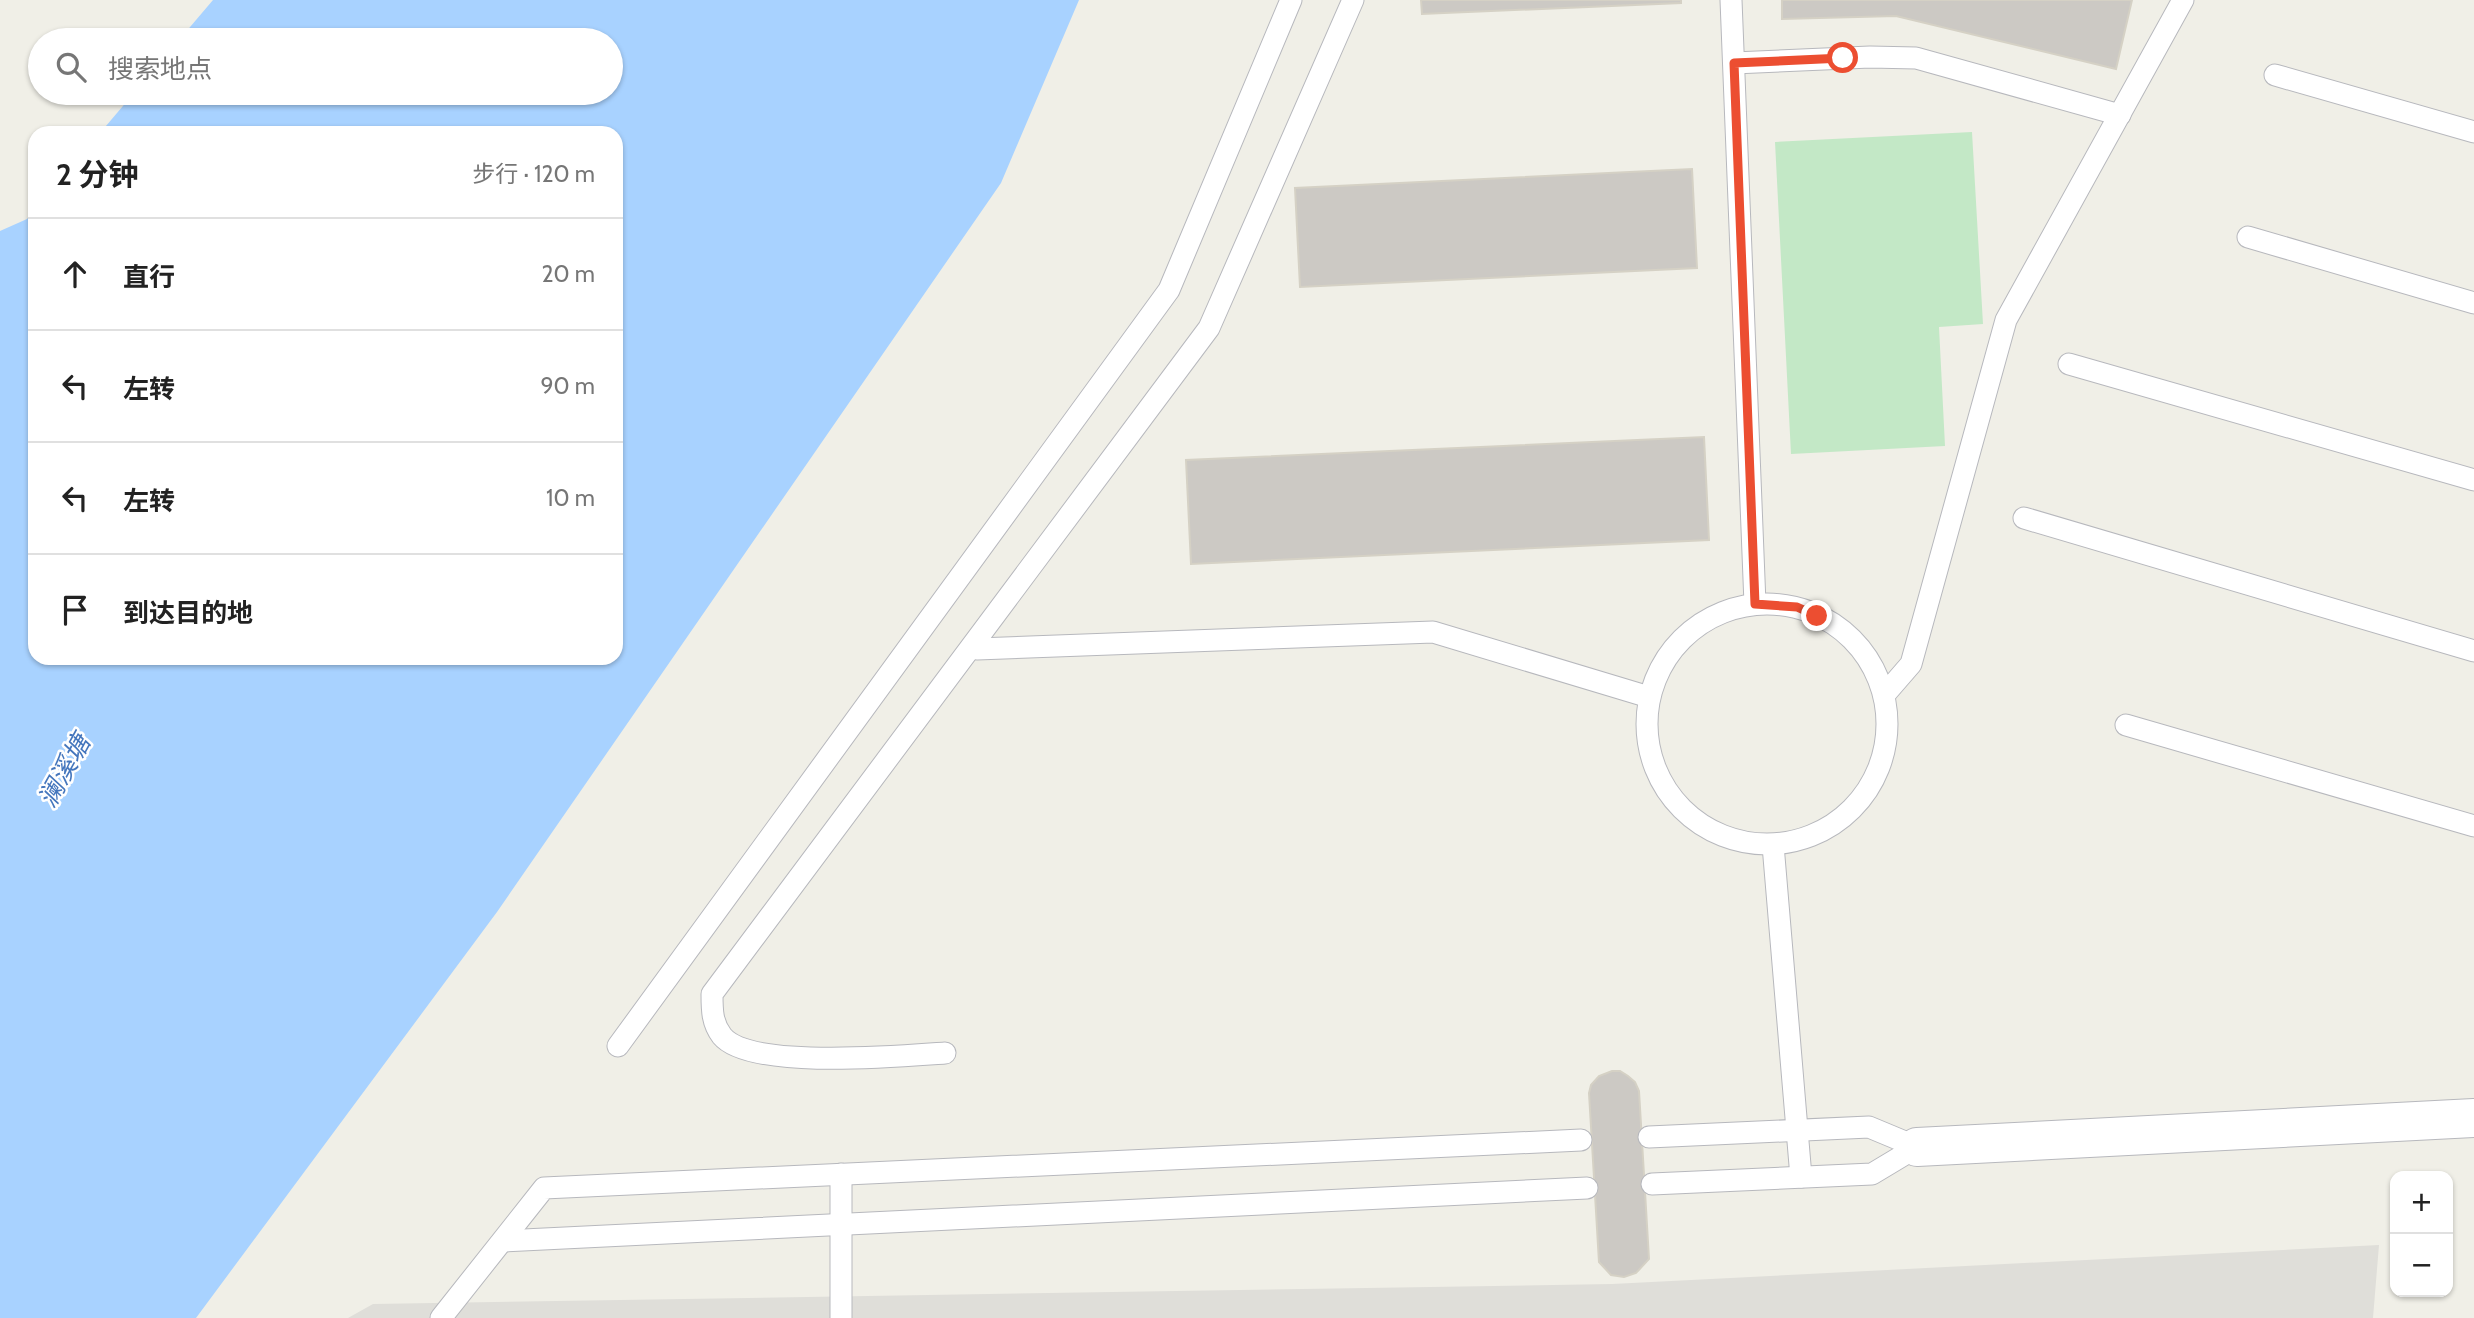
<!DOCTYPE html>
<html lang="zh">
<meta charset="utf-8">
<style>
:root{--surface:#fff;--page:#f6f6f6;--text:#222;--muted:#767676;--line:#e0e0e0}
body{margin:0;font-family:Cabin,"Noto Sans SC",sans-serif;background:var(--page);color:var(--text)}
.controls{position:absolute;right:21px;bottom:21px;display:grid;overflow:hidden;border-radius:14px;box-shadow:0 2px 5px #0004}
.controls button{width:63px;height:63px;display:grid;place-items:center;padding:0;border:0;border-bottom:2px solid var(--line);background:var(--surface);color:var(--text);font:35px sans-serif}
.stop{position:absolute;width:21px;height:21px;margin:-16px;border:5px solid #ec4e31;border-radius:50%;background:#fff}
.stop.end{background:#ec4e31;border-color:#fff;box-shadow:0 2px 7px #0008}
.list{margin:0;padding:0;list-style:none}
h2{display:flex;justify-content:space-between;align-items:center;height:91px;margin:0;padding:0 28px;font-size:30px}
h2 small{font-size:23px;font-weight:400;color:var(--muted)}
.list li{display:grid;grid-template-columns:46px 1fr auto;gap:21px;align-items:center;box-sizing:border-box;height:112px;padding:0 28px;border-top:2px solid var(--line)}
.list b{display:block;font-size:26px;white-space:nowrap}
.list em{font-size:23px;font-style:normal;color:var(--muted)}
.icon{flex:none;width:38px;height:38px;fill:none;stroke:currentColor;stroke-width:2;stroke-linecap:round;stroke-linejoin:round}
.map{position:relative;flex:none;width:2474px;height:1318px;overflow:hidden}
.search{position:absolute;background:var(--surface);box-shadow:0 2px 5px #0004;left:28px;top:28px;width:595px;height:77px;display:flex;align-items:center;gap:18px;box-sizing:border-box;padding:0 24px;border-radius:38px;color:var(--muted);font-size:26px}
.panel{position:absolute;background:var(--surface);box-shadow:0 2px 5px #0004;left:28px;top:126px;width:595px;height:539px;border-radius:21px}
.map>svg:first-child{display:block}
.industrial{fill:#dfded9}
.green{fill:#c3e8c6}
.water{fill:#a8d2ff}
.building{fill:#ccc9c4;stroke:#d5d1c5;stroke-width:2}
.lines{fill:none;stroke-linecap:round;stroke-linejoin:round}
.service-casing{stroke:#b7b8bd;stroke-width:23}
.minor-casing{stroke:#b7b8bd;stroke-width:40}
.service{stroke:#fff;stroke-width:21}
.minor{stroke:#fff;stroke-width:38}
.route{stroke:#ec4e31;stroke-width:9}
.labels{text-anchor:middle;stroke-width:5;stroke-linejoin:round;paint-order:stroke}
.water-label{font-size:26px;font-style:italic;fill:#4476bd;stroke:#fff}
</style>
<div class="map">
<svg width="2474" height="1318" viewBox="0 0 2474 1318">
<rect width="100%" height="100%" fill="#f0efe7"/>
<!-- industrial -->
<polygon class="industrial" points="2379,1245 2373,1318 348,1318 373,1304 1612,1284"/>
<!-- green -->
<polygon class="green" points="1972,132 1983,324 1939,327 1945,446 1791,454 1775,142"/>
<!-- water -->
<polygon class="water" points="213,0 1079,0 1001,183 497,912 196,1318 0,1318 0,231 27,219 35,209 35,658 616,658 616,133 100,133 134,93 611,93 611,40 179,40"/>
<!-- building -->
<g class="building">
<polygon points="1421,0 1681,0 1681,3 1422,14"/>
<polygon points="1782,0 2132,0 2116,69 1896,16 1782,19"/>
<polygon points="1692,169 1697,268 1300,287 1295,188"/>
<polygon points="1704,437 1709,540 1191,564 1186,460"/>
<polygon points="1612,1071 1620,1071 1628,1076 1635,1082 1639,1091 1649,1259 1636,1273 1624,1277 1611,1275 1599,1262 1589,1093 1591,1085 1599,1076"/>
</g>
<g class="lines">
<defs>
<g id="service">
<polyline points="1731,0 1755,604"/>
<polyline points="1734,63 1870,57 1916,58 2120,115"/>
<polyline points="2275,75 2474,132"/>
<polyline points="2248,237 2474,303"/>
<polyline points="2069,364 2474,480"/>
<polyline points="2024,518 2474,651"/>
<circle cx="1767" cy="724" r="120"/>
<polyline points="977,649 1433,632 1649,697"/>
<polyline points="1885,694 1911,664 2006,320 2183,0"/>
<polyline points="2126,725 2474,826"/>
<polyline points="1773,845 1801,1177"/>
<polyline points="618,1046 1169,290 1291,0"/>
<path d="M945,1053C901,1056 750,1070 722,1036C712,1023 712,1010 712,994L1209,328L1353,0"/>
<polyline points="1649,1137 1869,1127 1917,1147"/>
<polyline points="841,1174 841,1318"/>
<polyline points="1652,1184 1872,1174 1917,1147"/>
<polyline points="503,1241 1587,1188"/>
<polyline points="441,1318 544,1188 1581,1140"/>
</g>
<polyline id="minor" points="1917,1147 2474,1118"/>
</defs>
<!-- service casing -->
<use href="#service" class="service-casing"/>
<!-- minor casing -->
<use href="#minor" class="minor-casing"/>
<!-- service -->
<use href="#service" class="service"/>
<!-- minor -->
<use href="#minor" class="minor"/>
</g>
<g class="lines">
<!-- route -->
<polyline class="route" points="1817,616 1797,607 1755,604 1734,63 1843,58"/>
</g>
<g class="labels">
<!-- water labels -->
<g class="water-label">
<text transform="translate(64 771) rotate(-61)" y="9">澜溪塘</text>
</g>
</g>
</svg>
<div class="controls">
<button>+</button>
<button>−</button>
</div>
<div class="stop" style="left:1843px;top:58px"></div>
<div class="stop end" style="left:1817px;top:616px"></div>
<div class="search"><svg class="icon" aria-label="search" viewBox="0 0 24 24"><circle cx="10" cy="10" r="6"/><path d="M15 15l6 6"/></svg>搜索地点</div>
<section class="panel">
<h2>2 分钟<small>步行 · 120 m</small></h2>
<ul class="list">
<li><svg class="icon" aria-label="ahead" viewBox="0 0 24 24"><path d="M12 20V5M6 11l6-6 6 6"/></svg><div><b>直行</b></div><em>20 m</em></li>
<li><svg class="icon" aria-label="left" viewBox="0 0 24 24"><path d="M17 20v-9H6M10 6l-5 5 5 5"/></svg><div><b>左转</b></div><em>90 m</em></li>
<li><svg class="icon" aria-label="left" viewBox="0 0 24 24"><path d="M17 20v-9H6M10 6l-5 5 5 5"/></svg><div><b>左转</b></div><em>10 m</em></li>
<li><svg class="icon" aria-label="arrive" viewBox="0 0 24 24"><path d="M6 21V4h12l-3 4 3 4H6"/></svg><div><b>到达目的地</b></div></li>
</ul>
</section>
</div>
